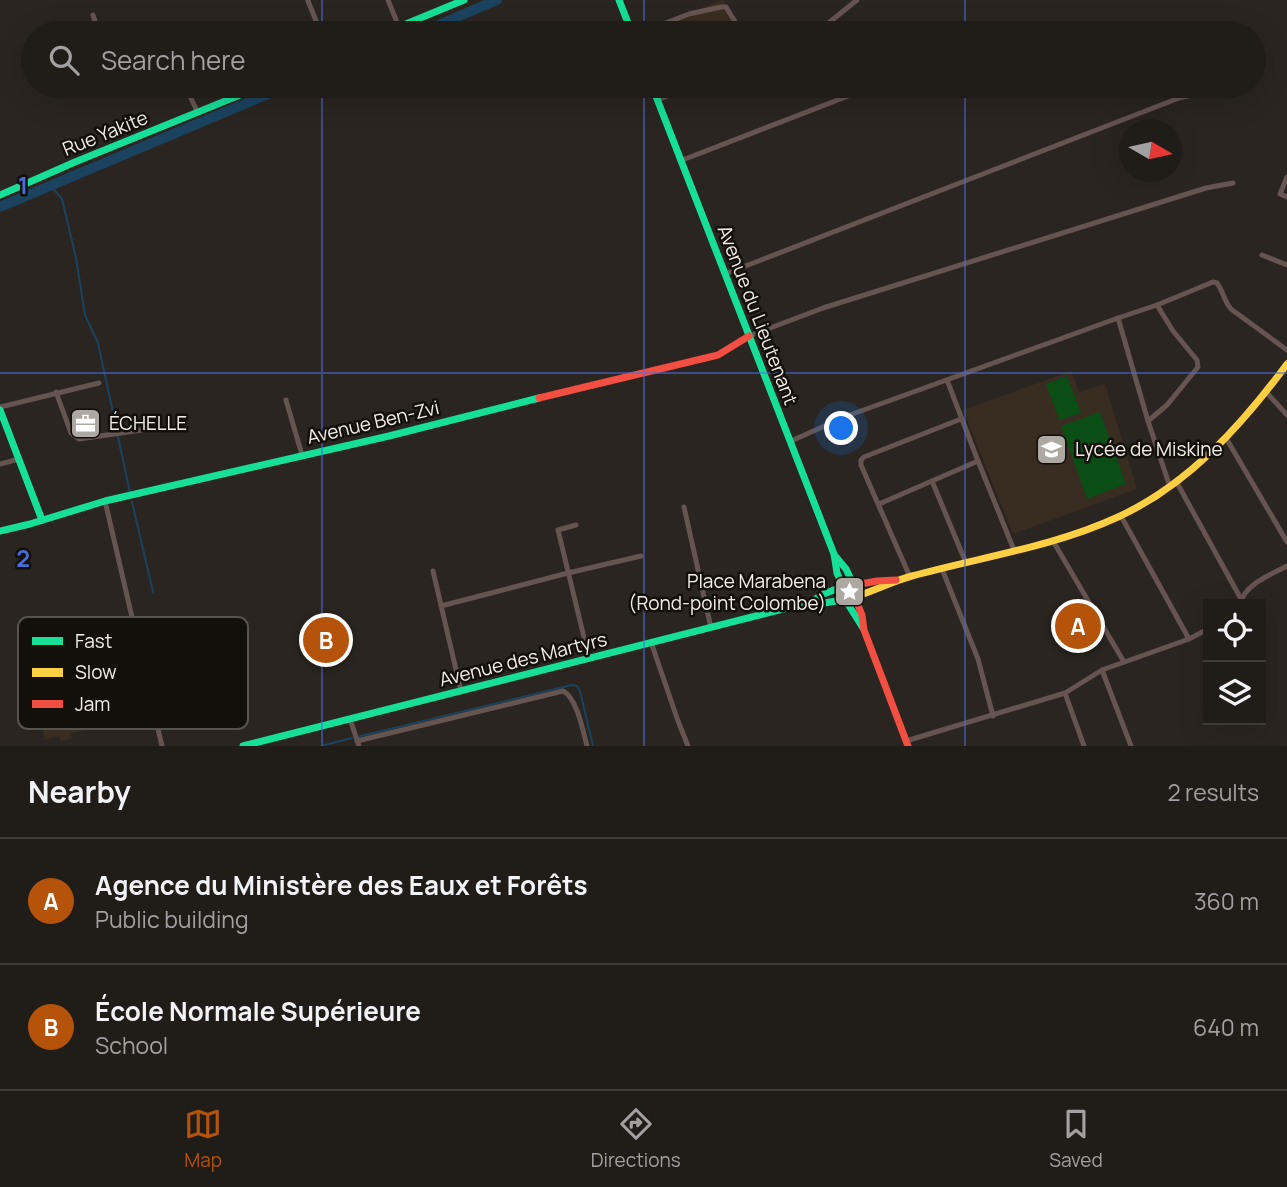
<!DOCTYPE html>
<meta charset="utf-8">
<style>
:root{--surface:#201c18;--page:#2d2925;--text:#f1f3f6;--muted:#a2a1a2;--line:#3d3a37;--accent:#b45309}
body{margin:0;font-family:Manrope,sans-serif;background:var(--page);color:var(--text)}
.controls{position:absolute;right:21px;bottom:21px;display:grid;overflow:hidden;border-radius:0px;box-shadow:0 7px 28px #0002}
.controls button{width:63px;height:63px;display:grid;place-items:center;padding:0;border:0;border-bottom:2px solid var(--line);background:var(--surface);color:var(--text);font:35px sans-serif}
.compass{position:absolute;left:1119px;top:119px;width:63px;height:63px;border-radius:50%;background:var(--surface);box-shadow:0 7px 28px #0002;rotate:99deg}
.you{position:absolute;left:842px;top:429px;width:24px;height:24px;margin:-18px;border:5px solid #fff;border-radius:50%;background:#1a73e8;box-shadow:0 0 0 10px #1a73e833}
.badge{display:grid;place-items:center;width:46px;height:46px;border-radius:50%;background:var(--accent);color:#fff;font-size:23px;font-weight:700}
.pin{position:absolute;translate:-50% -50%;border:4px solid #fff;box-shadow:0 2px 7px #0006}
.list{margin:0;padding:0;list-style:none}
h2{display:flex;justify-content:space-between;align-items:center;height:91px;margin:0;padding:0 28px;font-size:30px}
h2 small{font-size:23px;font-weight:400;color:var(--muted)}
.list li{display:grid;grid-template-columns:46px 1fr auto;gap:21px;align-items:center;box-sizing:border-box;height:126px;padding:0 28px;border-top:2px solid var(--line)}
.list b{display:block;font-size:26px;white-space:nowrap}
.list p{margin:0;font-size:23px;white-space:nowrap;color:var(--muted)}
.list em{font-size:23px;font-style:normal;color:var(--muted)}
.icon{flex:none;width:38px;height:38px;fill:none;stroke:currentColor;stroke-width:2;stroke-linecap:round;stroke-linejoin:round}
.map{position:relative;flex:none;width:1287px;height:746px;overflow:hidden}
.search{position:absolute;background:var(--surface);box-shadow:0 7px 28px #0002;left:21px;right:21px;top:21px;height:77px;display:flex;align-items:center;gap:18px;box-sizing:border-box;padding:0 24px;border-radius:38px;color:var(--muted);font-size:26px}
.sheet{height:343px;background:var(--surface)}
nav{display:flex;justify-content:space-around;align-items:center;box-sizing:border-box;height:98px;border-top:2px solid var(--line);background:var(--surface);font-size:19px;color:var(--muted)}
nav a{display:grid;justify-items:center;gap:4px}
nav .on{color:var(--accent)}
.map>svg:first-child{display:block}
.built{fill:#392c20}
.green{fill:#0a4e15}
.lines{fill:none;stroke-linecap:round;stroke-linejoin:round}
.stream{stroke:#1b435f;stroke-width:2}
.river{stroke:#1b435f;stroke-width:10}
.street{stroke:#665451;stroke-width:5}
.fast{stroke:#16e098;stroke-width:7}
.slow{stroke:#ffcf43;stroke-width:7}
.jam{stroke:#f24e42;stroke-width:7}
.grid{fill:none;stroke:#486edb;stroke-width:2;stroke-opacity:0.55}
.labels{text-anchor:middle;stroke-width:5;stroke-linejoin:round;paint-order:stroke}
.street-label{font-size:19px;fill:#f4eee8;stroke:#130f0b}
.poi-label{font-size:19px;fill:#f4eee8;stroke:#130f0b;text-anchor:start}
.key{fill:#130f0b;stroke:#56524d;stroke-width:2}
.key-label{font-size:19px;fill:#f4eee8}
.grid-label{font-size:23px;text-anchor:middle;font-weight:bold;fill:#486edb;stroke:#130f0b;stroke-width:5;stroke-linejoin:round;paint-order:stroke}
</style>
<div class="map">
<svg width="1287" height="746" viewBox="0 0 1287 746">
<rect width="100%" height="100%" fill="#2a2520"/>
<!-- built -->
<g class="built">
<polygon points="721,0 723,0 744,33 639,33"/>
<polygon points="1071,371 1079,392 1105,384 1137,489 1013,534 963,410"/>
<polygon points="72,676 86,730 71,733 72,739 60,741 59,736 45,740 32,686"/>
</g>
<!-- green -->
<g class="green">
<polygon points="1067,376 1081,413 1059,420 1046,384"/>
<polygon points="1100,412 1126,484 1087,499 1061,426"/>
</g>
<g class="lines">
<!-- stream -->
<g class="stream">
<polyline points="51,186 62,199 76,258 85,315 98,343 117,431"/>
<polyline points="118,437 130,493"/>
<polyline points="132,502 153,592"/>
<polyline points="357,737 572,685 577,686 580,691 593,746"/>
<polyline points="321,746 352,738"/>
</g>
<!-- river -->
<g class="river">
<polyline points="420,33 497,0"/>
<polyline points="0,207 287,86"/>
</g>
<!-- street -->
<g class="street">
<polyline points="388,0 399,27"/>
<polyline points="308,1 321,33"/>
<polyline points="93,15 99,33"/>
<polyline points="640,33 689,14 721,7 726,7 742,33"/>
<polyline points="816,33 857,0"/>
<polyline points="185,86 198,113"/>
<polyline points="657,100 693,86"/>
<polyline points="680,161 874,86"/>
<polyline points="1287,177 1280,194 1287,197"/>
<polyline points="1262,255 1287,265"/>
<polyline points="725,274 1179,98 1196,94 1207,86"/>
<polyline points="1118,318 1148,421 1170,487"/>
<polyline points="749,336 823,308 1206,188 1233,183"/>
<polyline points="947,380 978,461 1014,550"/>
<polyline points="56,392 71,433 79,439 149,429"/>
<polyline points="1267,393 1287,415"/>
<polyline points="286,400 302,455"/>
<polyline points="0,407 99,383"/>
<polyline points="1148,421 1167,405 1198,367 1197,360 1173,331 1157,305"/>
<polyline points="1226,438 1287,542"/>
<path d="M791,441L847,416L1118,318L1157,305L1213,282L1217,283C1223,291 1224,301 1231,309L1287,350"/>
<polyline points="0,464 19,459"/>
<polyline points="932,481 966,563"/>
<polyline points="1176,481 1241,599"/>
<polyline points="105,501 162,746"/>
<polyline points="879,504 978,461"/>
<polyline points="684,507 711,628"/>
<polyline points="1121,516 1189,639"/>
<polyline points="576,525 558,530 589,658"/>
<polyline points="1053,541 1124,662"/>
<polyline points="942,569 978,659 993,716"/>
<polyline points="433,571 461,691"/>
<polyline points="910,577 861,465 861,460 864,457 961,419"/>
<path d="M1240,604C1245,584 1270,575 1287,566"/>
<polyline points="441,606 568,573 641,556"/>
<polyline points="651,642 678,721 688,746"/>
<polyline points="1102,670 1131,746"/>
<polyline points="1065,693 1084,746"/>
<polyline points="350,719 359,746"/>
<path d="M357,741L563,691C577,698 583,731 587,746"/>
<polyline points="906,741 1065,693 1102,670 1189,639 1208,629"/>
</g>
<!-- fast -->
<g class="fast">
<polyline points="619,0 632,33"/>
<polyline points="384,33 464,0"/>
<polyline points="652,86 834,554 837,573 842,584"/>
<polyline points="0,195 75,162 262,86"/>
<polyline points="0,410 42,520"/>
<polyline points="0,531 30,524 105,501 389,436 539,398"/>
<polyline points="836,557 846,569 857,592 852,600 842,600 838,592 841,585 845,583 852,583"/>
<polyline points="846,601 863,628"/>
<polyline points="811,602 821,595 839,588"/>
<polyline points="243,746 811,602 824,603 842,600"/>
</g>
<!-- slow -->
<path class="slow" d="M857,596C876,590 893,581 912,576C981,557 1053,547 1118,517C1188,485 1242,425 1287,364"/>
<!-- jam -->
<g class="jam">
<polyline points="539,398 718,355 749,336"/>
<polyline points="855,585 877,581 896,580"/>
<polyline points="855,598 862,615 864,630 908,746"/>
</g>
</g>
<!-- grid -->
<path class="grid" d="M322,0V33M644,0V33M965,0V33M322,86V746M644,86V746M965,86V746M0,373H1287"/>
<!-- icons -->
<defs>
<symbol id="office-square" viewBox="-11 -11 22 22"><rect x="-9" y="-9" width="18" height="18" rx="4" fill="#ada8a2" stroke="#130f0b"/><path d="M-6-3h4V-5.5h4V-3h4V5H-6ZM-1-4.5V-3h2v-1.5ZM-6 0V1H6V0Z" fill="#fff"/></symbol>
<symbol id="school-square" viewBox="-11 -11 22 22"><rect x="-9" y="-9" width="18" height="18" rx="4" fill="#ada8a2" stroke="#130f0b"/><path d="M0-5L7-2L0 1L-7-2ZM-4 1L0 2.5L4 1V4Q0 6-4 4Z" fill="#fff"/></symbol>
<symbol id="sight-square" viewBox="-11 -11 22 22"><rect x="-9" y="-9" width="18" height="18" rx="4" fill="#ada8a2" stroke="#130f0b"/><path d="M0-6L1.8-2.2L6-1.7L2.9 1.2L3.7 5.4L0 3.3L-3.7 5.4L-2.9 1.2L-6-1.7L-1.8-2.2Z" fill="#fff"/></symbol>
</defs>
<g fill-rule="evenodd">
<use href="#office-square" x="68" y="406" width="35" height="35"/>
<use href="#school-square" x="1034" y="432" width="35" height="35"/>
<use href="#sight-square" x="832" y="574" width="35" height="35"/>
</g>
<g class="labels">
<!-- street labels -->
<g class="street-label">
<text transform="translate(105 133) rotate(-22)" y="7">Rue Yakite</text>
<text transform="translate(758 315) rotate(69)" y="7">Avenue du Lieutenant</text>
<text transform="translate(373 422) rotate(-13)" y="7">Avenue Ben-Zvi</text>
<text transform="translate(523 659) rotate(-14)" y="7">Avenue des Martyrs</text>
</g>
<!-- poi labels -->
<g class="poi-label">
<text x="109" y="430">ÉCHELLE</text>
<text x="1075" y="456">Lycée de Miskine</text>
<text x="826" y="588" text-anchor="end">Place Marabena<tspan x="826" dy="22">(Rond-point Colombe)</tspan></text>
</g>
</g>
<!-- legend -->
<rect x="18" y="617" width="230" height="112" rx="10" class="key"/>
<rect x="32" y="637" width="31" height="8" fill="#16e098"/>
<rect x="32" y="668" width="31" height="9" fill="#ffcf43"/>
<rect x="32" y="700" width="31" height="8" fill="#f24e42"/>
<g class="key-label">
<text x="75" y="648">Fast</text>
<text x="75" y="679">Slow</text>
<text x="75" y="711">Jam</text>
</g>
<g class="grid-label">
<text x="23" y="194">1</text>
<text x="23" y="567">2</text>
</g>
</svg>
<div class="controls">
<button><svg class="icon" aria-label="locate" viewBox="0 0 24 24"><circle cx="12" cy="12" r="6"/><path d="M12 2v4M12 18v4M2 12h4M18 12h4"/></svg></button>
<button><svg class="icon" aria-label="layers" viewBox="0 0 24 24"><path d="M12 4l9 5-9 5-9-5zM3 14l9 5 9-5"/></svg></button>
</div>
<svg class="compass" viewBox="-18 -18 36 36"><path d="M0-13l5 13h-10z" fill="#e53935"/><path d="M0 13l5-13h-10z" fill="#a2a1a2"/></svg>
<div class="you"></div>
<div class="pin badge" style="left:1078px;top:626px">A</div>
<div class="pin badge" style="left:326px;top:640px">B</div>
<div class="search"><svg class="icon" aria-label="search" viewBox="0 0 24 24"><circle cx="10" cy="10" r="6"/><path d="M15 15l6 6"/></svg>Search here</div>
</div>
<section class="sheet">
<h2>Nearby<small>2 results</small></h2>
<ul class="list">
<li><span class="badge">A</span><div><b>Agence du Ministère des Eaux et Forêts</b><p>Public building</p></div><em>360 m</em></li>
<li><span class="badge">B</span><div><b>École Normale Supérieure</b><p>School</p></div><em>640 m</em></li>
</ul>
</section>
<nav>
<a class="on"><svg class="icon" aria-label="map" viewBox="0 0 24 24"><path d="M3 6l6-2 6 2 6-2v14l-6 2-6-2-6 2zM9 4v14M15 6v14"/></svg>Map</a>
<a><svg class="icon" aria-label="directions" viewBox="0 0 24 24"><path d="M12 3l9 9-9 9-9-9zM9 14v-3h6M13 9l2 2-2 2"/></svg>Directions</a>
<a><svg class="icon" aria-label="saved" viewBox="0 0 24 24"><path d="M7 4h10v16l-5-4-5 4z"/></svg>Saved</a>
</nav>
